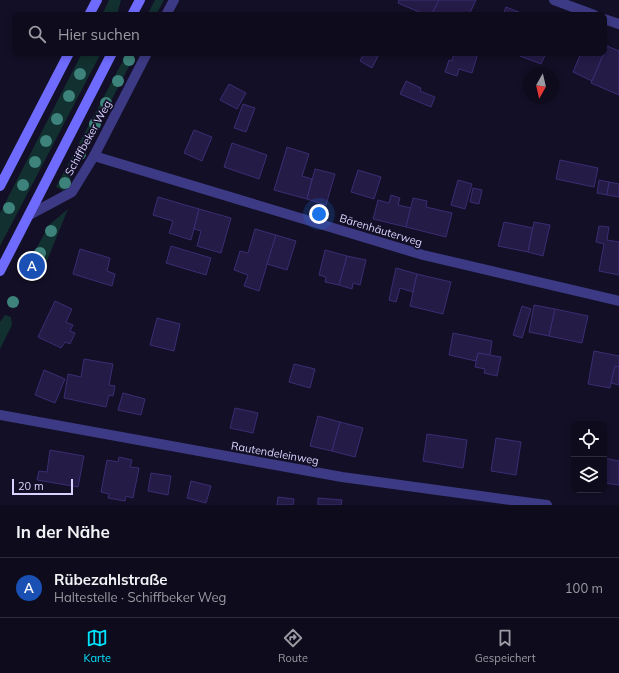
<!DOCTYPE html>
<html lang="de">
<meta charset="utf-8">
<style>
:root{--surface:#0e0b1c;--page:#171425;--text:#f1f3f6;--muted:#9b9ba3;--line:#2e2b3b;--accent:#00e5ff}
body{margin:0;font-family:Mulish,sans-serif;background:var(--page);color:var(--text)}
.controls{position:absolute;right:12px;bottom:12px;display:grid;overflow:hidden;border-radius:8px;box-shadow:0 2px 6px #0003}
.controls button{width:36px;height:36px;display:grid;place-items:center;padding:0;border:0;border-bottom:1px solid var(--line);background:var(--surface);color:var(--text);font:20px sans-serif}
.compass{position:absolute;left:523px;top:68px;width:36px;height:36px;border-radius:50%;background:var(--surface);box-shadow:0 2px 6px #0003;rotate:188deg}
.scale{position:absolute;left:12px;bottom:10px;width:61px;box-sizing:border-box;padding-left:4px;border:2px solid #d9d4ff;border-top:0;font-size:11px;line-height:14px;white-space:nowrap;color:#d9d4ff;-webkit-text-stroke:3px #130f26;paint-order:stroke}
.you{position:absolute;left:319px;top:214px;width:14px;height:14px;margin:-10px;border:3px solid #fff;border-radius:50%;background:#1a73e8;box-shadow:0 0 0 6px #1a73e833}
.badge{display:grid;place-items:center;width:26px;height:26px;border-radius:50%;background:var(--accent);color:#fff;font-size:13px;font-weight:700}
.pin{position:absolute;translate:-50% -50%;border:2px solid #fff;box-shadow:0 1px 4px #0006}
.list{margin:0;padding:0;list-style:none}
h2{display:flex;justify-content:space-between;align-items:center;height:52px;margin:0;padding:0 16px;font-size:17px}
h2 small{font-size:13px;font-weight:400;color:var(--muted)}
.list li{display:grid;grid-template-columns:26px 1fr auto;gap:12px;align-items:center;box-sizing:border-box;height:60px;padding:0 16px;border-top:1px solid var(--line)}
.list b{display:block;font-size:15px;white-space:nowrap}
.list p{margin:0;font-size:13px;white-space:nowrap;color:var(--muted)}
.list em{font-size:13px;font-style:normal;color:var(--muted)}
.icon{flex:none;width:22px;height:22px;fill:none;stroke:currentColor;stroke-width:2;stroke-linecap:round;stroke-linejoin:round}
.map{position:relative;flex:none;width:619px;height:505px;overflow:hidden}
.search{position:absolute;background:var(--surface);box-shadow:0 2px 6px #0003;left:12px;right:12px;top:12px;height:44px;display:flex;align-items:center;gap:10px;box-sizing:border-box;padding:0 14px;border-radius:8px;color:var(--muted);font-size:15px}
.sheet{height:112px;background:var(--surface)}
nav{display:flex;justify-content:space-around;align-items:center;box-sizing:border-box;height:56px;border-top:1px solid var(--line);background:var(--surface);font-size:11px;color:var(--muted)}
nav a{display:grid;justify-items:center;gap:2px}
nav .on{color:var(--accent)}
.map>svg:first-child{display:block}
.green{fill:#12302f}
.building{fill:#241b47;stroke:#3b2d73}
.lines{fill:none;stroke-linecap:round;stroke-linejoin:round}
.street{stroke:#3d3a85;stroke-width:10}
.secondary{stroke:#6f6bff;stroke-width:10}
.tree{fill:#3d827b}
.labels{text-anchor:middle;stroke-width:3.5;stroke-linejoin:round;paint-order:stroke}
.street-label{font-size:11px;fill:#d9d4ff;stroke:#130f26}
</style>
<div class="map">
<svg width="619" height="505" viewBox="0 0 619 505">
<rect width="100%" height="100%" fill="#130f26"/>
<!-- green -->
<g class="green">
<polygon points="109,0 121,0 117,15 102,15"/>
<polygon points="155,0 164,0 156,15 147,15"/>
<polygon points="82,53 101,53 0,246 0,213"/>
<polygon points="127,53 136,53 64,191 56,187"/>
<polygon points="68,209 44,268 29,262 49,225"/>
<polygon points="5,315 11,317 12,325 0,349 0,322"/>
</g>
<!-- building -->
<g class="building">
<polygon points="399,0 439,0 432,15 426,15 398,3"/>
<polygon points="439,0 476,0 469,15 439,15 433,12"/>
<polygon points="506,7 526,15 503,15"/>
<polygon points="607,46 619,51 619,95 591,83"/>
<polygon points="364,53 373,53 378,56 372,68 360,61"/>
<polygon points="454,53 478,53 472,73 459,69 457,76 445,72 449,60 452,61"/>
<polygon points="521,53 546,53 541,64 520,56"/>
<polygon points="581,53 604,53 592,81 573,72"/>
<polygon points="406,81 421,88 420,91 435,97 431,107 400,94"/>
<polygon points="229,84 246,93 237,109 220,100"/>
<polygon points="243,104 255,108 246,132 234,128"/>
<polygon points="194,130 212,137 202,161 184,153"/>
<polygon points="232,143 267,155 259,179 224,167"/>
<polygon points="287,147 309,154 302,176 312,179 307,199 274,190"/>
<polygon points="560,160 598,168 594,187 556,179"/>
<polygon points="315,169 335,174 326,205 307,199"/>
<polygon points="358,170 381,177 374,199 351,192"/>
<polygon points="458,180 472,184 465,209 451,205"/>
<polygon points="599,180 609,182 607,195 597,193"/>
<polygon points="609,182 619,184 619,197 607,195"/>
<polygon points="473,188 482,190 479,204 470,202"/>
<polygon points="391,195 400,198 398,205 411,208 406,227 373,219 378,200 389,203"/>
<polygon points="158,197 199,209 191,240 169,233 173,221 153,215"/>
<polygon points="413,198 427,201 426,207 452,213 446,237 406,227"/>
<polygon points="199,209 231,218 221,253 197,246 201,231 194,229"/>
<polygon points="504,222 533,228 528,252 498,246"/>
<polygon points="534,222 550,225 543,256 528,252"/>
<polygon points="599,226 609,227 607,240 619,242 619,275 599,271 604,244 596,242"/>
<polygon points="255,229 276,235 259,291 244,286 248,275 234,270 240,251 248,253"/>
<polygon points="276,235 296,241 287,270 267,264"/>
<polygon points="171,246 211,258 206,275 166,263"/>
<polygon points="80,249 110,258 107,271 115,274 112,286 73,274"/>
<polygon points="325,250 347,256 339,285 325,282 326,277 319,275"/>
<polygon points="347,256 366,260 360,285 353,283 352,289 339,285"/>
<polygon points="396,268 417,274 413,292 400,288 396,302 389,300"/>
<polygon points="417,274 451,282 443,314 410,306"/>
<polygon points="55,301 72,309 66,322 73,325 70,331 75,333 70,344 65,342 61,348 38,337"/>
<polygon points="534,305 555,309 549,336 529,332"/>
<polygon points="522,306 531,309 522,338 513,335"/>
<polygon points="555,309 588,316 582,343 549,336"/>
<polygon points="157,318 180,324 174,351 150,345"/>
<polygon points="453,333 492,341 490,355 478,353 476,361 449,355"/>
<polygon points="594,351 619,356 619,367 615,366 610,388 588,384"/>
<polygon points="478,353 501,357 497,376 484,373 485,369 475,367"/>
<polygon points="84,359 113,364 109,385 115,386 113,396 109,395 106,407 64,398 68,374 81,377"/>
<polygon points="294,364 315,369 310,388 289,382"/>
<polygon points="615,366 619,367 619,385 611,383"/>
<polygon points="44,370 65,379 55,403 35,395"/>
<polygon points="123,393 145,399 141,415 118,410"/>
<polygon points="235,408 258,413 253,433 230,428"/>
<polygon points="318,416 340,422 332,451 310,446"/>
<polygon points="340,422 363,428 355,457 332,451"/>
<polygon points="427,434 467,440 463,468 423,461"/>
<polygon points="496,438 521,442 516,475 491,471"/>
<polygon points="50,450 84,456 78,487 37,480 39,471 47,472"/>
<polygon points="119,457 132,460 130,467 139,468 133,498 126,496 125,501 108,498 109,494 101,492 107,460 118,462"/>
<polygon points="604,458 619,461 619,485 604,483"/>
<polygon points="151,473 171,476 168,495 148,491"/>
<polygon points="191,481 211,486 206,503 187,498"/>
<polygon points="278,497 294,499 293,505 277,505"/>
<polygon points="318,498 342,500 341,505 318,505"/>
</g>
<g class="lines">
<!-- street -->
<g class="street">
<polyline points="554,0 594,15"/>
<polyline points="166,15 174,0"/>
<polyline points="604,19 619,24"/>
<polyline points="94,156 423,255 619,301"/>
<polyline points="29,215 72,192 94,156 147,53"/>
<polyline points="0,415 342,477 547,505"/>
</g>
<!-- secondary -->
<g class="secondary">
<polyline points="89,15 97,0"/>
<polyline points="132,15 140,0"/>
<polyline points="0,186 69,53"/>
<polyline points="0,271 112,53"/>
</g>
</g>
<!-- trees -->
<g class="tree">
<circle cx="129" cy="60" r="6"/>
<circle cx="80" cy="74" r="6"/>
<circle cx="118" cy="81" r="6"/>
<circle cx="69" cy="96" r="6"/>
<circle cx="106" cy="103" r="6"/>
<circle cx="57" cy="119" r="6"/>
<circle cx="95" cy="124" r="6"/>
<circle cx="46" cy="141" r="6"/>
<circle cx="80" cy="154" r="6"/>
<circle cx="35" cy="162" r="6"/>
<circle cx="65" cy="183" r="6"/>
<circle cx="23" cy="185" r="6"/>
<circle cx="9" cy="208" r="6"/>
<circle cx="51" cy="231" r="6"/>
<circle cx="40" cy="253" r="6"/>
<circle cx="13" cy="302" r="6"/>
</g>
<g class="labels">
<!-- street labels -->
<g class="street-label">
<text transform="translate(88 138) rotate(-61)" y="4">Schiffbeker Weg</text>
<text transform="translate(381 230) rotate(17)" y="4">Bärenhäuterweg</text>
<text transform="translate(275 453) rotate(10)" y="4">Rautendeleinweg</text>
</g>
</g>
</svg>
<div class="controls">
<button><svg class="icon" aria-label="locate" viewBox="0 0 24 24"><circle cx="12" cy="12" r="6"/><path d="M12 2v4M12 18v4M2 12h4M18 12h4"/></svg></button>
<button><svg class="icon" aria-label="layers" viewBox="0 0 24 24"><path d="M12 4l9 5-9 5-9-5zM3 14l9 5 9-5"/></svg></button>
</div>
<svg class="compass" viewBox="-18 -18 36 36"><path d="M0-13l5 13h-10z" fill="#e53935"/><path d="M0 13l5-13h-10z" fill="#9b9ba3"/></svg>
<div class="scale">20 m</div>
<div class="you"></div>
<div class="pin badge" style="left:32px;top:266px;background:#1a4fb4">A</div>
<div class="search"><svg class="icon" aria-label="search" viewBox="0 0 24 24"><circle cx="10" cy="10" r="6"/><path d="M15 15l6 6"/></svg>Hier suchen</div>
</div>
<section class="sheet">
<h2>In der Nähe<small></small></h2>
<ul class="list">
<li><span class="badge" style="background:#1a4fb4">A</span><div><b>Rübezahlstraße</b><p>Haltestelle · Schiffbeker Weg</p></div><em>100 m</em></li>
</ul>
</section>
<nav>
<a class="on"><svg class="icon" aria-label="map" viewBox="0 0 24 24"><path d="M3 6l6-2 6 2 6-2v14l-6 2-6-2-6 2zM9 4v14M15 6v14"/></svg>Karte</a>
<a><svg class="icon" aria-label="directions" viewBox="0 0 24 24"><path d="M12 3l9 9-9 9-9-9zM9 14v-3h6M13 9l2 2-2 2"/></svg>Route</a>
<a><svg class="icon" aria-label="saved" viewBox="0 0 24 24"><path d="M7 4h10v16l-5-4-5 4z"/></svg>Gespeichert</a>
</nav>
